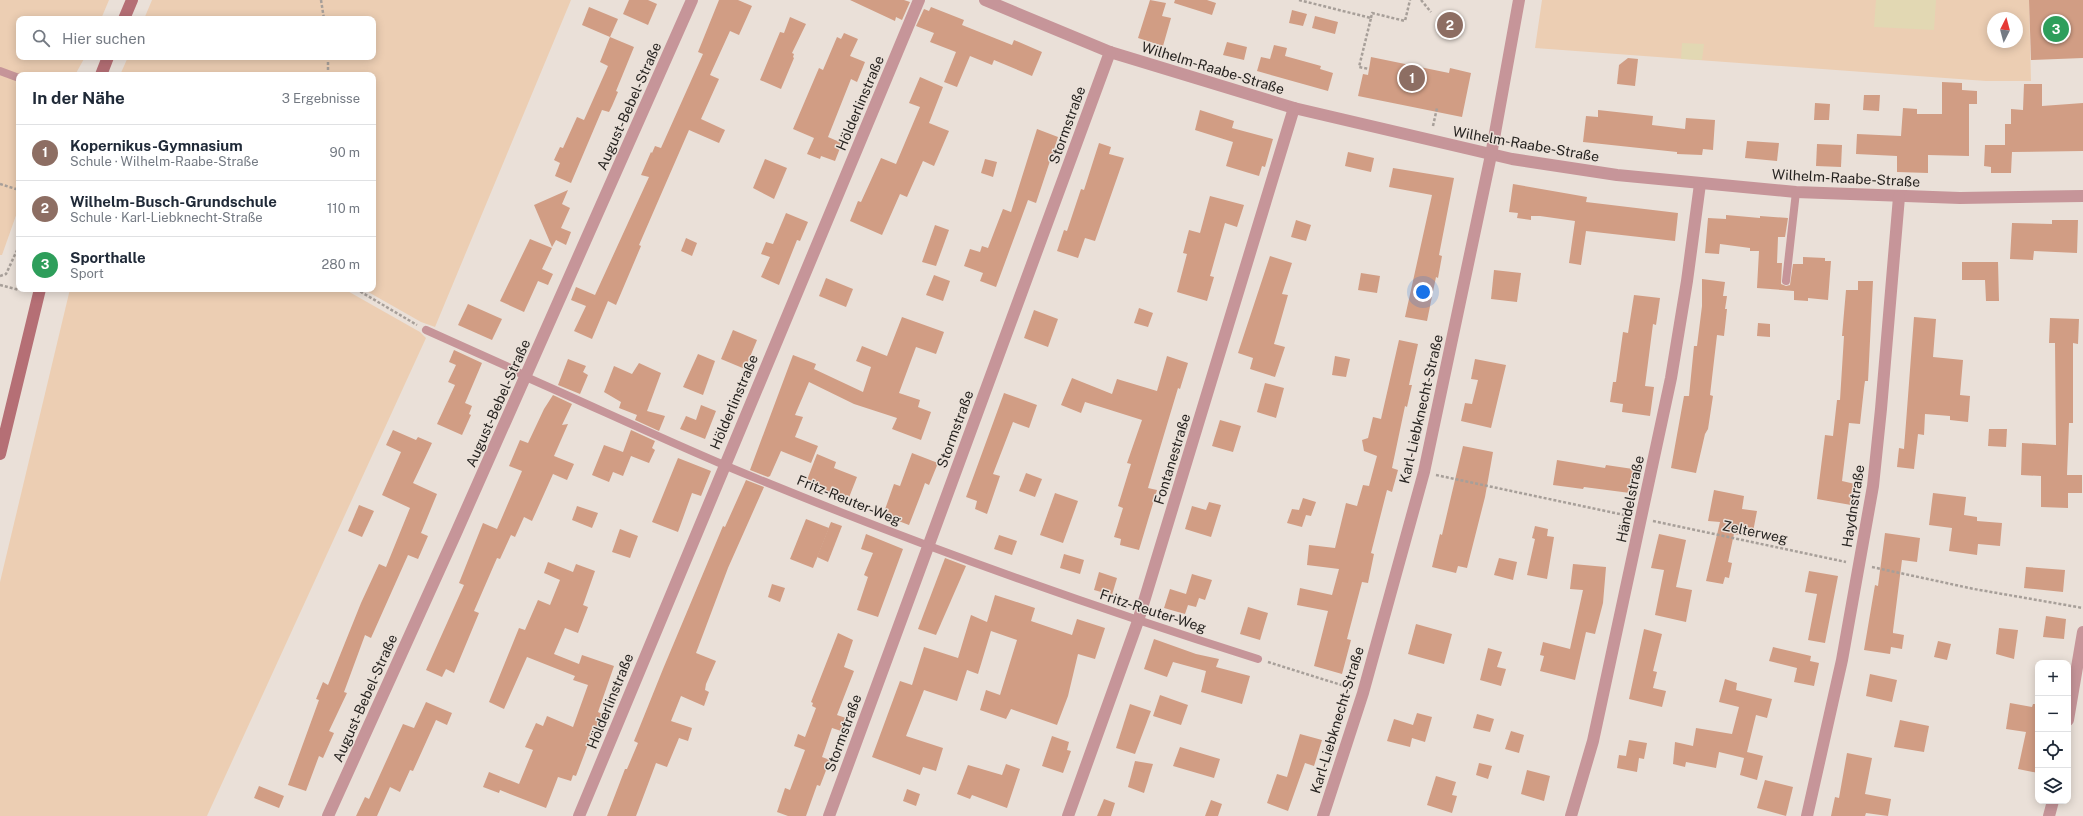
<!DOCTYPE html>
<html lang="de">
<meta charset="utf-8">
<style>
:root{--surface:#fff;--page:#f6f6f7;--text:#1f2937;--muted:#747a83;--line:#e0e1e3;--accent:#266c61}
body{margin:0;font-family:"Public Sans",sans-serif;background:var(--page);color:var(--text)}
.controls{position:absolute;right:12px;bottom:12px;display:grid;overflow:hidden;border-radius:8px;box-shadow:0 2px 10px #0003}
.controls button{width:36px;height:36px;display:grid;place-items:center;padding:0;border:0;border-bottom:1px solid var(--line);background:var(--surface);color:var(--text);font:20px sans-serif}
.compass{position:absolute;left:1987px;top:12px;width:36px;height:36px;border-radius:50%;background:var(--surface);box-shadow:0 2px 10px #0003;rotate:6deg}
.you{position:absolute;left:1423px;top:292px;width:14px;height:14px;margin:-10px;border:3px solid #fff;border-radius:50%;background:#1a73e8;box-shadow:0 0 0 6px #1a73e833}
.badge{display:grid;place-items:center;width:26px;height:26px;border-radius:50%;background:var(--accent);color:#fff;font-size:13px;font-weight:700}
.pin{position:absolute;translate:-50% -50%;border:2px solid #fff;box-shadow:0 1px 4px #0006}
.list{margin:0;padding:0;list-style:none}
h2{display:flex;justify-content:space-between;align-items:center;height:52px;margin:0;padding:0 16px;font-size:17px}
h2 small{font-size:13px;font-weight:400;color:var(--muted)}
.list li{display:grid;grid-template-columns:26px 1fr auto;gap:12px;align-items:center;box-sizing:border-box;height:56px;padding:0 16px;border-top:1px solid var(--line)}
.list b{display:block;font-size:15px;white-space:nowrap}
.list p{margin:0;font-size:13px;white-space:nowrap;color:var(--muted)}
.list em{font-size:13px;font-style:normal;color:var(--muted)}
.icon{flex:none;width:22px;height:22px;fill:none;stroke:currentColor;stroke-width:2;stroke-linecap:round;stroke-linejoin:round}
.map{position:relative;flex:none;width:2083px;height:816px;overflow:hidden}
.search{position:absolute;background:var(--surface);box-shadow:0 2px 10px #0003;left:16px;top:16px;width:360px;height:44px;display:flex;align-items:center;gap:10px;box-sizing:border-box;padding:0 14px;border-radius:8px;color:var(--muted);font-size:15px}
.panel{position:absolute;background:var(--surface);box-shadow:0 2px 10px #0003;left:16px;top:72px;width:360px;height:220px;border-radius:8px}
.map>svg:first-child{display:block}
.green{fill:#ecceb3;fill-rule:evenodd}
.sand{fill:#e2d8b3}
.building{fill:#d19d84}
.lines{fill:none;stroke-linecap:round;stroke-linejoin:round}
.path{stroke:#a79f99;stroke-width:2.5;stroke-dasharray:3 2;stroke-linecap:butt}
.lane{stroke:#c69599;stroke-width:8}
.street{stroke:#c69599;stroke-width:12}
.secondary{stroke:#b56f75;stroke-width:12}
.labels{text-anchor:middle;stroke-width:3;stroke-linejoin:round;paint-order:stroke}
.street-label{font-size:14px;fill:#272421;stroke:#eae0d8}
</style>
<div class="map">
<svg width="2083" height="816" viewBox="0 0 2083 816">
<rect width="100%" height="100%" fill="#eae0d8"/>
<!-- green -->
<g class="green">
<polygon points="0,0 109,0 101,19 19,19 19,57 85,57 75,75 19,75 19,207 2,255 0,255"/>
<polygon points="152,0 571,0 435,327 421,322 363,289 373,289 373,75 120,75 128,57 373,57 373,19 144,19"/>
<path d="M1542,0H2029L2031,81H1986L1535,48ZM1993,18H2017V42H1993Z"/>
<polygon points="70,289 344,289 420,332 426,338 207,816 0,816 0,582"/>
</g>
<!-- sand -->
<g class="sand">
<polygon points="1876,0 1936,0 1934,30 1874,27"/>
<polygon points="1682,43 1704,44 1702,60 1681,59"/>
</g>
<!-- building -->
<g class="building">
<polygon points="629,0 648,0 657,4 648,25 623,14"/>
<polygon points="719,0 738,0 752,6 739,35 730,31 710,75 719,79 701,119 725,130 719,143 689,130 639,245 641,246 616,305 608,301 592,339 574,331 586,306 571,300 576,287 595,295 649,177 641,175 651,152 652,153 655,146 661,148 703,54 698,52"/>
<polygon points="850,0 904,0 910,2 902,20 896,17 895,21"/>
<polygon points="1150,0 1166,3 1162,16 1171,18 1163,46 1138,38"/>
<polygon points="1175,0 1207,0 1216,3 1212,15 1174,3"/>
<polygon points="2029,0 2083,0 2083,58 2031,60"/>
<polygon points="589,7 618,19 610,37 582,25"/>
<polygon points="931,7 964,20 962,25 1012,45 1014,40 1042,52 1032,76 994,60 992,65 970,56 957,87 944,82 956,52 930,42 934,33 916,26 924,9 929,11"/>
<polygon points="1292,10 1307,14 1303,26 1289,23"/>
<polygon points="1315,16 1338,22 1335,34 1312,28"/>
<polygon points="790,17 806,24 792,53 794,54 793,57 794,58 781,89 760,80 780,32 784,33"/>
<polygon points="844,33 858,39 850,56 865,62 857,82 851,79 828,137 842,143 835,161 821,156 820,159 807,154 814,138 793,129 819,68 823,70 837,37 841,39"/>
<polygon points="610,37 634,47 616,91 618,92 612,106 609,112 602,110 571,183 555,176 560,163 554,160 560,147 563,148 577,117 584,120 608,66 600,62"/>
<polygon points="1227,42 1247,47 1244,60 1223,55"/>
<polygon points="1274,45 1287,48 1285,56 1321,66 1320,69 1333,73 1328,91 1257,71 1261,57 1270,59"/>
<polygon points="1371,57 1449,73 1450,68 1471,73 1462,117 1358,96 1363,74 1368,75"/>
<polygon points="1628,58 1638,59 1635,86 1617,84 1619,65"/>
<polygon points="920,77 943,87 929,123 949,131 934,166 923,161 907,197 900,194 882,235 850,221 858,201 861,202 881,158 896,164 920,107 909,103"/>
<polygon points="1942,82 1962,83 1962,90 1977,91 1977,104 1969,104 1969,156 1928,155 1928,173 1897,172 1897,156 1856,154 1857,134 1901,136 1903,108 1917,109 1917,114 1942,114"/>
<polygon points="2024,84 2042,84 2042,106 2083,103 2083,151 2012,152 2011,173 1991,173 1991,167 1984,166 1985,145 2005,145 2005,124 2011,124 2011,109 2023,110"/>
<polygon points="1864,95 1880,95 1879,111 1863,110"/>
<polygon points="1815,103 1830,104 1829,120 1814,120"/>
<polygon points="1200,110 1234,121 1232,128 1273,139 1265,167 1262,166 1259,176 1226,166 1233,142 1195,130"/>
<polygon points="1598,110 1653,116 1652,125 1685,129 1686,118 1715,120 1713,150 1703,149 1702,155 1677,154 1677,152 1583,142 1586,116 1598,117"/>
<polygon points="1037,129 1058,137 1036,203 1028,200 996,287 980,281 983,273 964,266 970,249 980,252 982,246 988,248 1003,209 1011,212"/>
<polygon points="1747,141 1779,143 1777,161 1745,158"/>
<polygon points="1099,143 1111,147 1109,154 1124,158 1095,241 1085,238 1078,258 1057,251 1064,230 1067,231 1081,189 1084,190"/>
<polygon points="1817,144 1842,145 1841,167 1816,166"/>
<polygon points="1348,152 1374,158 1371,172 1345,166"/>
<polygon points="765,159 787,168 774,199 753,188"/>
<polygon points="985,159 997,162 993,177 981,173"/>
<polygon points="1393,168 1454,178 1439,255 1442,256 1438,278 1436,277 1427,321 1405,317 1432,195 1389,187"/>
<polygon points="1513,184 1587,197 1586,202 1678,213 1675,241 1586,231 1581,265 1569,263 1575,221 1540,216 1531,216 1531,220 1517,218 1518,213 1509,212"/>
<polygon points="568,190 562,204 570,208 561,228 571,232 566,245 556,240 552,247 534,205"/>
<polygon points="1210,196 1244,205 1237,227 1225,223 1210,276 1214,277 1207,301 1177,292 1187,254 1183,253 1189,230 1200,233"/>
<polygon points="786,213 808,222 800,241 797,240 779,285 761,277 770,257 761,254 766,242 773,244"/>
<polygon points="1726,215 1760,218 1760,216 1788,218 1785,237 1778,237 1777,263 1782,263 1781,284 1786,286 1790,285 1793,264 1803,264 1803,257 1825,258 1825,261 1831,261 1828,300 1808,298 1808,301 1794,300 1794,291 1757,288 1759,251 1750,251 1750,248 1720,244 1719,254 1705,253 1708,218 1726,219"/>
<polygon points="1296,220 1311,225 1306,241 1291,237"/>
<polygon points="2052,220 2078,220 2077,253 2034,251 2033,260 2010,259 2012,223 2052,224"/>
<polygon points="935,225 949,230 936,266 922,262"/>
<polygon points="686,238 697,243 692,256 681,251"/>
<polygon points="530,239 552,248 542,269 553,274 548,285 538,281 524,312 500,301"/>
<polygon points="1270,256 1292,263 1282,294 1288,295 1274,344 1285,347 1275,377 1250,369 1253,358 1238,353"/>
<polygon points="1962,262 1998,262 1999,301 1986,301 1985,280 1962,280"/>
<polygon points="1494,270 1521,273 1517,302 1491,299"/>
<polygon points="1361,273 1380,276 1377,293 1358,290"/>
<polygon points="934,275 950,281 943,301 926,295"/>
<polygon points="826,278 853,289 846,307 819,296"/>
<polygon points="1702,279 1725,282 1723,296 1727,296 1725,309 1727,309 1724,336 1717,335 1710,395 1713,396 1708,429 1705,434 1696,473 1671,468 1684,396 1689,396 1694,346 1697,346 1702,306"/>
<polygon points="1858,281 1873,281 1868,381 1865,381 1864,388 1860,424 1849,423 1842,481 1855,484 1851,505 1817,499 1825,435 1833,436 1837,400 1840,400 1844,336 1842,336 1846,290 1858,290"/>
<polygon points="1634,295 1660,298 1656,325 1653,324 1645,386 1654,387 1650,416 1622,412 1623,404 1610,402 1613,382 1616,382 1623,332 1628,333"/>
<polygon points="468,304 502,319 492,340 458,325"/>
<polygon points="1139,308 1153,313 1148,327 1134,323"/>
<polygon points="1034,310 1058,319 1048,347 1024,338"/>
<polygon points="902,317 944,332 936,354 916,347 899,393 920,400 918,407 931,412 921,440 892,429 897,418 854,404 809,382 795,415 803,417 795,437 818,446 811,463 781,451 770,476 768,477 750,470 793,355 816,364 814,369 863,392 871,367 856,361 862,346 887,356"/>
<polygon points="1914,317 1936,319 1933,357 1963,360 1960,395 1970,396 1968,422 1950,420 1950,416 1925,414 1924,435 1918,434 1914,469 1897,467 1899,448 1904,449"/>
<polygon points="2050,318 2079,319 2078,344 2073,343 2073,423 2069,423 2067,475 2082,475 2082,493 2068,493 2068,508 2041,507 2041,476 2021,475 2022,443 2056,445 2055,343 2049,343"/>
<polygon points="1758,323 1770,324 1770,337 1757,336"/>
<polygon points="733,330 757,340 745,369 721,359"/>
<polygon points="1399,340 1418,344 1409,385 1412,385 1407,407 1405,406 1392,468 1398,470 1392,492 1387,490 1371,553 1374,554 1368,583 1362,582 1347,639 1351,640 1342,674 1314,666 1328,611 1297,605 1300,588 1332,595 1339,569 1307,565 1309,545 1335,548 1346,503 1357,506 1363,485 1369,486 1377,456 1364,451 1362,440 1368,438 1373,417 1381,419"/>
<polygon points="454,350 482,363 465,403 472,406 469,414 471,415 462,435 437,424 455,385 448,382 456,365 449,362"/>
<polygon points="698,354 715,361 703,395 683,387"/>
<polygon points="1167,356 1188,363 1180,389 1178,388 1148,488 1157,490 1139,550 1120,545 1121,539 1114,537 1123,508 1118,506 1131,464 1127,463 1142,420 1085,402 1081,413 1061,405 1072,378 1112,394 1117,379 1157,391"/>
<polygon points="1335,356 1350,359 1346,377 1332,375"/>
<polygon points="568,359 586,366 583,372 588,375 580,394 558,385"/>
<polygon points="1475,359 1506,365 1491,428 1461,421 1465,403 1472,404 1478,380 1471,379"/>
<polygon points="639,363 661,373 647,411 665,416 659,431 635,420 637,415 619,408 621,402 604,392 614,366 632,374"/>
<polygon points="1265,383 1284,388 1276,418 1257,412"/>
<polygon points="1004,393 1037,405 1029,428 1013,422 993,474 1000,476 987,514 975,509 977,501 966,497"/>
<polygon points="553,395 572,404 562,425 568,424 554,456 574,464 567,480 553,474 532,521 524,517 515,537 511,535 500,559 497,558 474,611 479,613 454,673 446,669 442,677 426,670 464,585 459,583 483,523 497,529 522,471 509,466 520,440 528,443 544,409"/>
<polygon points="701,405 716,411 705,439 680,429 686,416 696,420"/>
<polygon points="1220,420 1241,426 1233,452 1212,446"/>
<polygon points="1989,429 2007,429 2006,447 1988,446"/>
<polygon points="393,430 416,440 418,437 432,443 413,483 437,494 421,533 428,536 418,559 408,555 371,638 365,635 344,692 347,693 329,731 334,733 323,758 319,756 306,791 288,785 319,700 316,699 323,682 328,685 361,603 379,564 386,567 410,508 382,495 401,452 386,445"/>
<polygon points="631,430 655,441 652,448 655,450 649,463 631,456 623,476 613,472 609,482 592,475 604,445 623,452"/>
<polygon points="1463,446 1493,452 1485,497 1467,568 1458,566 1456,573 1432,567 1440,534 1442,535"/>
<polygon points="912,453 938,463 929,485 925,483 921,494 909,525 883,515 894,484 900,486"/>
<polygon points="817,454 836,462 834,468 857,477 848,500 820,490 821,488 814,485 815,483 807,480"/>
<polygon points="678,458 711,471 701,496 692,493 678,532 652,522"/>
<polygon points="1557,460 1605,468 1606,465 1633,469 1630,493 1584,487 1583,489 1553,485"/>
<polygon points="1026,473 1042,479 1035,497 1019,491"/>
<polygon points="746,480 764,487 728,568 696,653 716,661 706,684 705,690 709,692 704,706 681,696 671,721 692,728 688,741 679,738 667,767 656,763 636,816 607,816 625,769 627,769 638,743 634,741 663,669 723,526 725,527"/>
<polygon points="1714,490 1744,496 1742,509 1757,511 1752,537 1734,534 1728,562 1732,563 1729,578 1725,577 1723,584 1706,581 1720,522 1708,521"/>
<polygon points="1055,493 1078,501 1063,543 1040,535"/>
<polygon points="1933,493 1966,497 1964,515 1977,517 1977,521 2002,523 2000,546 1978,544 1977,555 1949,551 1952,528 1929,525"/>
<polygon points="1303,498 1316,502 1311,516 1306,515 1302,527 1287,523 1292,509 1299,510"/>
<polygon points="1209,502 1221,505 1211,537 1185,529 1192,506 1206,510"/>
<polygon points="359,505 374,511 362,537 348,531"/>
<polygon points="577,506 598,513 592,528 572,520"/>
<polygon points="806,519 829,528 813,568 790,559"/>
<polygon points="831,522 842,526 828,562 817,557"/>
<polygon points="1535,526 1548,529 1547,536 1554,537 1547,579 1527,575 1535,539 1532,538"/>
<polygon points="620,529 638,536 630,558 612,552"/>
<polygon points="1885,533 1920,538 1917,562 1902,560 1893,631 1893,633 1904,635 1902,649 1891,647 1890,654 1864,650 1875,585 1878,586"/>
<polygon points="866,534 903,549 878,617 857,610 868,577 864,575 873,553 861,549"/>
<polygon points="1659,534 1686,540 1676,587 1692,590 1686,622 1655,615 1664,570 1651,568"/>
<polygon points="999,535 1017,541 1012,555 994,549"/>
<polygon points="1064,554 1084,560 1080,574 1060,568"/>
<polygon points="945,558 966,566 936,635 918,629"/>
<polygon points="1499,558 1517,562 1513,580 1494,575"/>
<polygon points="548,562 573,572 576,564 595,571 583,605 588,607 578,633 565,628 554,654 579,664 582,655 614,666 598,712 602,714 595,735 592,734 576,776 573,775 571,781 558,777 546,808 500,790 499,793 483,787 489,772 519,784 533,750 525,747 536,723 543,726 547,716 573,727 588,685 573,680 575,676 527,657 504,709 489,702 519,628 525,630 538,600 550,605 560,580 544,573"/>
<polygon points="1573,564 1606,567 1603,603 1595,634 1586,632 1575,680 1540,671 1544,656 1540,655 1543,642 1570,649 1583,590 1570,589"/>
<polygon points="2026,567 2065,570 2063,592 2024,588"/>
<polygon points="1809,571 1838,576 1825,643 1808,640 1817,594 1805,592"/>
<polygon points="1099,572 1117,578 1112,595 1094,590"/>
<polygon points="1192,574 1212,580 1205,600 1199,598 1196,607 1188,605 1185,614 1164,608 1170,589 1186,594"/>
<polygon points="772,584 785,588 780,602 768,597"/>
<polygon points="995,595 1035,608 1031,621 1072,635 1077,619 1105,628 1095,659 1078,654 1068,696 1057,725 1011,709 1006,719 980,710 986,690 1000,695 1017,640 991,631 978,674 967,670 957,701 924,690 906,736 943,748 936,771 923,767 920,775 872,757 900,681 912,685 924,647 958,658 971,615 987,622"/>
<polygon points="1248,607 1268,613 1260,640 1240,634"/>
<polygon points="2046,616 2066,619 2064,639 2043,637"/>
<polygon points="1416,624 1452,634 1444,664 1408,654"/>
<polygon points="1999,628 2018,630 2014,659 1996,654"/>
<polygon points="1644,629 1662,634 1653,671 1657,672 1653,688 1666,691 1662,707 1629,699"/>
<polygon points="838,633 853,640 844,667 854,671 837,715 846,718 841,731 832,728 822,757 830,760 820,786 817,785 806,816 788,816 777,812 785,788 790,790 805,750 794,746 798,734 805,737 816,708 812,706 813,703 811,702"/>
<polygon points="1154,639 1196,654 1219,659 1216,667 1250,676 1242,704 1201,692 1206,671 1173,662 1167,677 1144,669"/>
<polygon points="1938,641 1951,644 1947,660 1934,657"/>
<polygon points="1773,647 1811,656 1810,661 1819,663 1814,686 1794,682 1797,668 1769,661"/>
<polygon points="1488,648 1502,652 1497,667 1506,669 1501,686 1480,680"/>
<polygon points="1870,674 1897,680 1892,702 1866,696"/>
<polygon points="1725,679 1737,683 1736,690 1772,699 1767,718 1756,715 1747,752 1763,756 1757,780 1740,775 1744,758 1719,752 1716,768 1686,762 1685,767 1673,764 1675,742 1693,746 1696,728 1732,734 1739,707 1719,702"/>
<polygon points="1160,695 1188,705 1181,725 1153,716"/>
<polygon points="426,702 452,713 447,725 436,720 413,771 410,770 400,792 390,787 377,816 356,816 365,797 369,799 403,724 414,728"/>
<polygon points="2010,703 2032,707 2033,704 2038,704 2038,773 2018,769 2026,732 2006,729"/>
<polygon points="1130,704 1151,711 1135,754 1116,748"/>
<polygon points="1417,713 1432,717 1425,742 1412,738 1410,747 1387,741 1394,719 1413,725"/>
<polygon points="1477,714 1494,719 1490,732 1473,728"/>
<polygon points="1900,720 1929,726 1924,752 1894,747"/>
<polygon points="1511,731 1524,735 1519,753 1505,749"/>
<polygon points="1300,734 1322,740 1314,766 1305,763 1288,811 1267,803 1277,774 1287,777"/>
<polygon points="1052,736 1069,742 1067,750 1071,751 1063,773 1042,766"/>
<polygon points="1629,740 1647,743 1644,759 1639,758 1637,772 1617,768 1619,755 1626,756"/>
<polygon points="1180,747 1220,759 1214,778 1173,766"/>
<polygon points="1847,753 1872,758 1865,794 1891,799 1888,816 1866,813 1865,816 1831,816 1835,797 1839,798"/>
<polygon points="1135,761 1153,764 1144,793 1128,787"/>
<polygon points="1479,763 1492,766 1488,779 1476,775"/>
<polygon points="1006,764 1020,769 1007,808 972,795 970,799 957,794 968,765 1002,775"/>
<polygon points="1527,770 1550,776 1544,801 1521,794"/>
<polygon points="1436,776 1456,782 1452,795 1457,796 1452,813 1427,805"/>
<polygon points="1765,780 1793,787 1786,816 1757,808"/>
<polygon points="259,786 284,796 279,808 254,798"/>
<polygon points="907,789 920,794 916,806 903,801"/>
<polygon points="1104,799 1115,803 1111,816 1097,816"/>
<polygon points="1211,800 1222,804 1218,816 1205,816"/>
</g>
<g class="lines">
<!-- path -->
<g class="path">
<polyline points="321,0 324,19"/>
<polyline points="1299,0 1371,18 1359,67 1369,69"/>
<polyline points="1421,0 1431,12"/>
<polyline points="1371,18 1372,13 1405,21 1410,0"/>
<polyline points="328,75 328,57"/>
<polyline points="1433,126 1437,108"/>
<polyline points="0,184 19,190"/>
<polyline points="0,276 6,274 19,246"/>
<polyline points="0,285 19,290"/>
<polyline points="356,289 417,325"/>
<polyline points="1436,475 1629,516"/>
<polyline points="1653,521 1846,562"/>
<polyline points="1872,567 1974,589 2083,608"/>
<polyline points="1268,662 1351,688"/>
</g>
<!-- lane -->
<g class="lane">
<polyline points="0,71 19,78"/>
<polyline points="1786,281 1796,192"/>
<path d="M426,330L513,369L526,377C592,406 658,437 724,465C899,538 1077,602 1258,659"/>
</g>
<!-- street -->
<g class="street">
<polyline points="985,0 1110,52 1294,108 1512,159 1617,175 1796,192 1960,198 2083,196"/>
<polyline points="2068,720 2083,632"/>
<polyline points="328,816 456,533 692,0"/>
<polyline points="579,816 919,0"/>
<polyline points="829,816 1110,52"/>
<polyline points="1068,816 1138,621 1294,108"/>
<polyline points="1323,816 1363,693 1424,472 1491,155 1519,0"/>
<polyline points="1571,816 1593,741 1671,378 1687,281 1700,184"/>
<polyline points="1807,816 1842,660 1873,486 1881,409 1899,197"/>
<polyline points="2049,816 2053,801"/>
</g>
<!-- secondary -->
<g class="secondary">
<polyline points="124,19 132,0"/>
<polyline points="101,75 108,57"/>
<polyline points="0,454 40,289"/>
</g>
</g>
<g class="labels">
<!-- street labels -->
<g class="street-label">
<text transform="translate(1213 68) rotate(17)" y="5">Wilhelm-Raabe-Straße</text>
<text transform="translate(860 103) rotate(-67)" y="5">Hölderlinstraße</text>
<text transform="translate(629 106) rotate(-66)" y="5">August-Bebel-Straße</text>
<text transform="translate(1067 125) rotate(-70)" y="5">Stormstraße</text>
<text transform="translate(1526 144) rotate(10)" y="5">Wilhelm-Raabe-Straße</text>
<text transform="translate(1846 178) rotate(3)" y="5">Wilhelm-Raabe-Straße</text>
<text transform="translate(734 402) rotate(-67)" y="5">Hölderlinstraße</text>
<text transform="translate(498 403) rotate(-66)" y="5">August-Bebel-Straße</text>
<text transform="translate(1421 409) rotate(-77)" y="5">Karl-Liebknecht-Straße</text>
<text transform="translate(955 429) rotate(-70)" y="5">Stormstraße</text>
<text transform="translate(1172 459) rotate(-73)" y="5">Fontanestraße</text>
<text transform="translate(1630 499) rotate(-78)" y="5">Händelstraße</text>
<text transform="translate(849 500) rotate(22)" y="5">Fritz-Reuter-Weg</text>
<text transform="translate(1853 506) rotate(-81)" y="5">Haydnstraße</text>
<text transform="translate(1755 532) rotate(12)" y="5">Zelterweg</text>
<text transform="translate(1153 611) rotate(18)" y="5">Fritz-Reuter-Weg</text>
<text transform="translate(365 698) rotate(-66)" y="5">August-Bebel-Straße</text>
<text transform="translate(610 701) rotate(-68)" y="5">Hölderlinstraße</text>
<text transform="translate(1337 720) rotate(-73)" y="5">Karl-Liebknecht-Straße</text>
<text transform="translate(843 733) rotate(-70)" y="5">Stormstraße</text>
</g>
</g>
</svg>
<div class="controls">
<button>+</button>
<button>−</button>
<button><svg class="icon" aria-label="locate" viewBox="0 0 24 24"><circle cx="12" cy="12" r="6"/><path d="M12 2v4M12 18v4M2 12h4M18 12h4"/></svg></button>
<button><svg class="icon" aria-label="layers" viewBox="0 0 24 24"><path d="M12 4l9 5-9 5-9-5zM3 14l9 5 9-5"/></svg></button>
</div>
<svg class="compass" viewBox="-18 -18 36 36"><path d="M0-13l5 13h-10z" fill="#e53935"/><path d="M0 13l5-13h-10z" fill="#747a83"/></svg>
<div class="you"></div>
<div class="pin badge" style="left:1412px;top:78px;background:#8d6e63">1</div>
<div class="pin badge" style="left:1450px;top:25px;background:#8d6e63">2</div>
<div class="pin badge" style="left:2056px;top:29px;background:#2e9e5b">3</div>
<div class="search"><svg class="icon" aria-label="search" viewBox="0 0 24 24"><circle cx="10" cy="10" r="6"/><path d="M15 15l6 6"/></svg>Hier suchen</div>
<section class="panel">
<h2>In der Nähe<small>3 Ergebnisse</small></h2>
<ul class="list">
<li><span class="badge" style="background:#8d6e63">1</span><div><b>Kopernikus-Gymnasium</b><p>Schule · Wilhelm-Raabe-Straße</p></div><em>90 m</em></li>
<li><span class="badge" style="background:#8d6e63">2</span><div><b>Wilhelm-Busch-Grundschule</b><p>Schule · Karl-Liebknecht-Straße</p></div><em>110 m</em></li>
<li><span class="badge" style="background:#2e9e5b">3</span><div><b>Sporthalle</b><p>Sport</p></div><em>280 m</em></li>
</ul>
</section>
</div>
